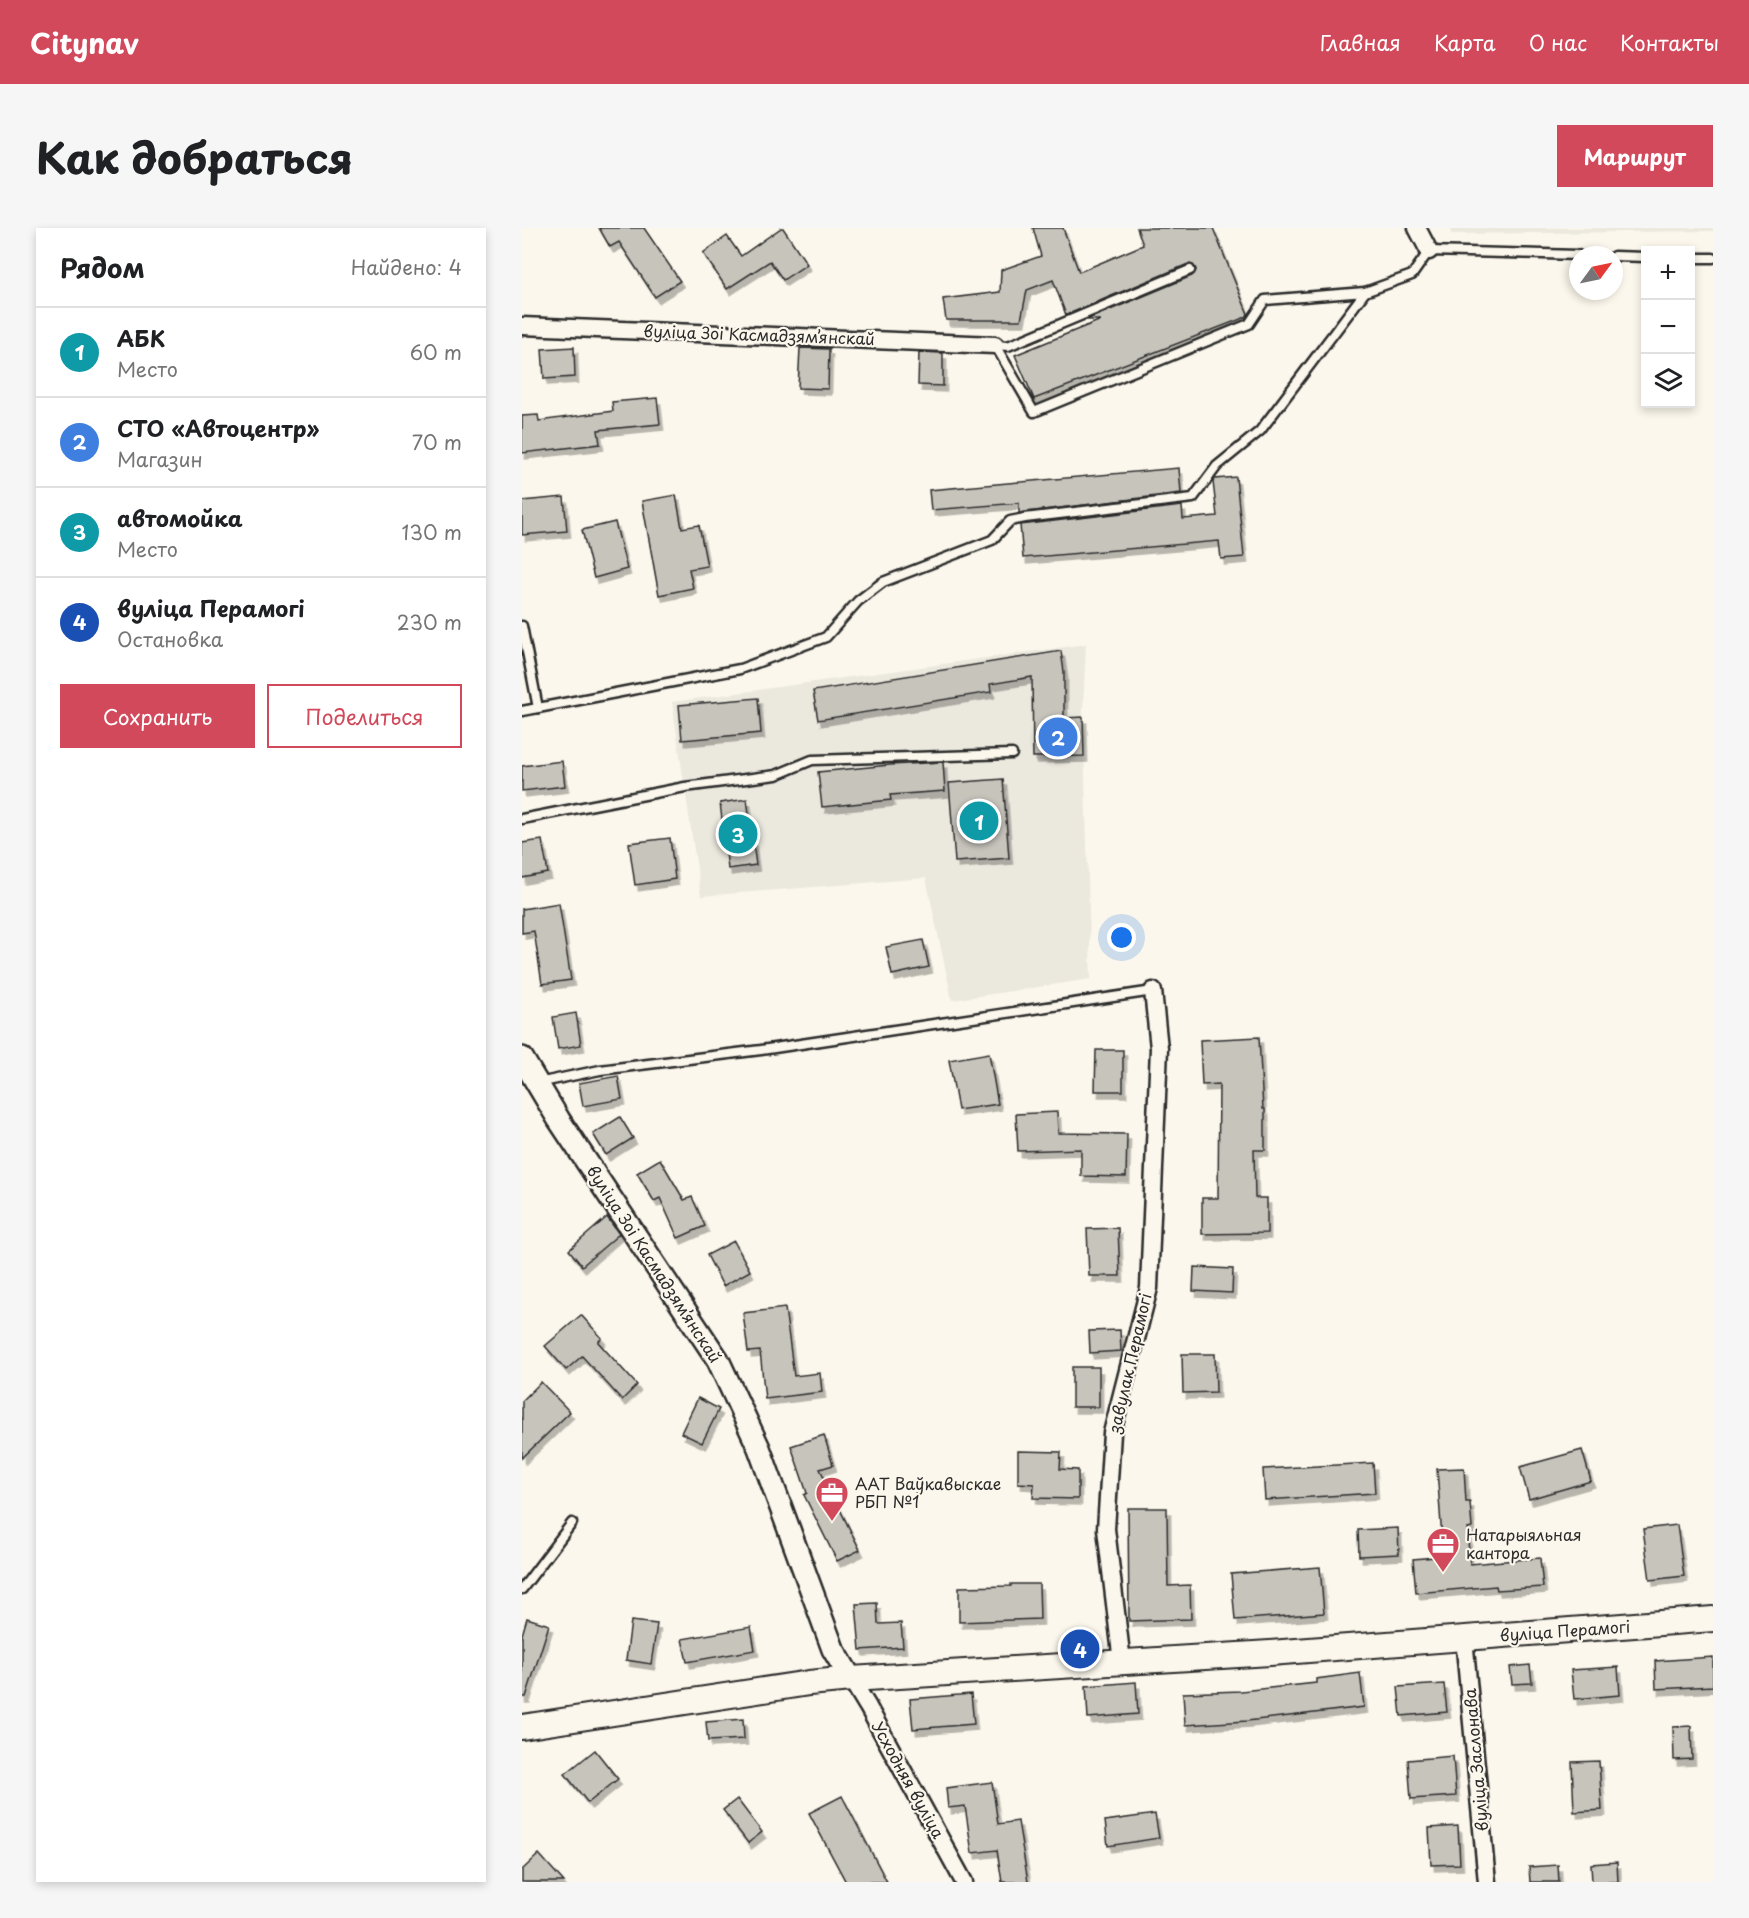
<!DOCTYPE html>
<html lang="ru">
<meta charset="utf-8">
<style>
:root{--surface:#fff;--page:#f6f6f6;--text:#202124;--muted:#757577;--line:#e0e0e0;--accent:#d1495b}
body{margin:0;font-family:"Playpen Sans",sans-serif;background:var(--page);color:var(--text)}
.controls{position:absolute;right:18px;top:18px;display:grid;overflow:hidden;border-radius:0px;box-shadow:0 3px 9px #0003}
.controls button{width:54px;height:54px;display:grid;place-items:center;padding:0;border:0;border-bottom:2px solid var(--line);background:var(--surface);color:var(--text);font:30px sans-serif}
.compass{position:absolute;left:1047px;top:18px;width:54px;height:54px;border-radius:50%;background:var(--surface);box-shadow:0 3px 9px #0003;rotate:57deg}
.you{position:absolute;left:600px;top:710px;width:21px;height:21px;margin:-15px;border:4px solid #fff;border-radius:50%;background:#1a73e8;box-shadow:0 0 0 9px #1a73e833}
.badge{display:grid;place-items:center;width:39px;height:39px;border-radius:50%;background:var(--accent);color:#fff;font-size:20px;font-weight:700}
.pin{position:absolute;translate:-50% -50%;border:3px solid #fff;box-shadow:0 2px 6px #0006}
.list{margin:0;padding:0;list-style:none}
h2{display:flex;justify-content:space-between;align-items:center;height:78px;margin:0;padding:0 24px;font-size:26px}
h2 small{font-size:20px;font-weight:400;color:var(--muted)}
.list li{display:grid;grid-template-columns:39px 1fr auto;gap:18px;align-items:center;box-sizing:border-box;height:90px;padding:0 24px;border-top:2px solid var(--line)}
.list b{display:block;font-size:22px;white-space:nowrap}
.list p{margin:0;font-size:20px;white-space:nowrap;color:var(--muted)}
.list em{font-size:20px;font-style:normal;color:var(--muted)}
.actions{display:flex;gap:12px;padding:18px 24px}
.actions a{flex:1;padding:14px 0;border:2px solid var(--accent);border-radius:0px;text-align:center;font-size:21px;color:var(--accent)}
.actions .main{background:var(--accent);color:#fff}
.icon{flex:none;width:33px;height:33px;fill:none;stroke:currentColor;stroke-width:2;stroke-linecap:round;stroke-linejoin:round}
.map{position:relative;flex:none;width:1191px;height:1654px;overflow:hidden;border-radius:0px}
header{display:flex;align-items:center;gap:36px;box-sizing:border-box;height:84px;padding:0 30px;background:var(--accent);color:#fff}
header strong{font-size:28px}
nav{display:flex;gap:33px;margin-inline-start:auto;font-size:21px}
.intro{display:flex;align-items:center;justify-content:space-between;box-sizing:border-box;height:144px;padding:0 36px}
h1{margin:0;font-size:42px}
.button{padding:15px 27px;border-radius:0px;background:var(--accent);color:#fff;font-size:21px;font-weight:700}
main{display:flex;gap:36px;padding:0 36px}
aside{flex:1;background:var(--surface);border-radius:0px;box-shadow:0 3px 9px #0003}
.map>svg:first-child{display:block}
.built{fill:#ebe8de}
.building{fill:#c7c4bc;stroke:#2b2b2b;stroke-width:1.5;filter:url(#shadow)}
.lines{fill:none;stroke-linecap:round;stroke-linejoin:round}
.service-casing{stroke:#2b2b2b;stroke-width:13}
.minor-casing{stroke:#2b2b2b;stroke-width:21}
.tertiary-casing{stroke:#2b2b2b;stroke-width:26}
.secondary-casing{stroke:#2b2b2b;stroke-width:28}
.service{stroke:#fbf7ec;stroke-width:8}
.minor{stroke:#fbf7ec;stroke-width:16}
.tertiary{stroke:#fbf7ec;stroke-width:21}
.secondary{stroke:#fbf7ec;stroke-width:24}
.labels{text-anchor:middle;stroke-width:4.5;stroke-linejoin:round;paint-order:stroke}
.street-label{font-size:16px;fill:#2b2b2b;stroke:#fbf7ec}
.poi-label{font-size:16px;fill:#2b2b2b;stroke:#fbf7ec;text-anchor:start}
</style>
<header>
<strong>Citynav</strong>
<nav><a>Главная</a><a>Карта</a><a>О нас</a><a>Контакты</a></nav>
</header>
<div class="intro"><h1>Как добраться</h1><a class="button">Маршрут</a></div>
<main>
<aside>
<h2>Рядом<small>Найдено: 4</small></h2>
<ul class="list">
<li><span class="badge" style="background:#0f9aa8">1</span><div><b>АБК</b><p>Место</p></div><em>60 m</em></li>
<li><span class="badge" style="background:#3f7fe0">2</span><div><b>СТО «Автоцентр»</b><p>Магазин</p></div><em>70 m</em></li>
<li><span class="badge" style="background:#0f9aa8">3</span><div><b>автомойка</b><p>Место</p></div><em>130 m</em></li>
<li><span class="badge" style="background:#1a4fb4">4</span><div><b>вуліца Перамогі</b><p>Остановка</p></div><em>230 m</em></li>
</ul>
<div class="actions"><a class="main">Сохранить</a><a>Поделиться</a></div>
</aside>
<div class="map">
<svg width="1191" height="1654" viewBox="0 0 1191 1654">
<defs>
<filter id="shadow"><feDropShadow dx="3.5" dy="6" stdDeviation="0" flood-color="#0004"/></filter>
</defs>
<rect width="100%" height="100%" fill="#fbf7ec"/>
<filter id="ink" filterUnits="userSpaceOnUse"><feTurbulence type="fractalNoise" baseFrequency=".0167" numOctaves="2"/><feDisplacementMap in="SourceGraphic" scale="12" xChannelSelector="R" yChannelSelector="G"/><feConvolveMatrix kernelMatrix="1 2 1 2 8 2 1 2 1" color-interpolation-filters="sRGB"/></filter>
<g filter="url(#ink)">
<!-- built -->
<g class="built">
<polygon points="929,0 1191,0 1191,3 929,6"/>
<polygon points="564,416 561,483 569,751 430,772 404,650 179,668 150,474"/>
</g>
<!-- building -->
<g class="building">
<polygon points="77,0 122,0 158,53 133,69 97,14 88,19"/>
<polygon points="259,0 261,0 285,36 261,52 248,33 205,61 181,25 205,8 219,28"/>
<polygon points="511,0 541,0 557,44 621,17 615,0 691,0 726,86 724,89 512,171 493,127 579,92 564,92 670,48 674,42 671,37 666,36 544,87 531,52 505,62 499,92 424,92 421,71 478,64 479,42 519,28"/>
<polygon points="52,119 53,149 22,151 20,121"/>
<polygon points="278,120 307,121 306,161 276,160"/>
<polygon points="397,124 421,125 421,158 396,157"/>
<polygon points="135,170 138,196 76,202 78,216 0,225 0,188 16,187 17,193 91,183 90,174"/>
<polygon points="657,240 659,265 497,285 497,275 409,282 407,262"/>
<polygon points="714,249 722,329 699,331 697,313 501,330 498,297 660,278 661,291 695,288 691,254 693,251"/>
<polygon points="154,267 160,300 177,297 185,338 167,341 171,360 137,367 120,273"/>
<polygon points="42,269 45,303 0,307 0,273"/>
<polygon points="93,294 105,341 72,350 60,302"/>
<polygon points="539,423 542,444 542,490 561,489 562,528 511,529 510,449 468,456 469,464 296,492 291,463"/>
<polygon points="236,470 239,505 160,512 157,477"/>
<polygon points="40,533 43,558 0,563 0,538"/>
<polygon points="421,534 423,563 368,567 369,572 300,579 296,544 368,537"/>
<polygon points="481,551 487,630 433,634 427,555"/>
<polygon points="225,571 234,637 206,641 198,575"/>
<polygon points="148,610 153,651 113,657 107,615"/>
<polygon points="20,612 26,645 0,650 0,615"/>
<polygon points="37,675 49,752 20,756 12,703 0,705 0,681"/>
<polygon points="401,712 407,739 370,747 364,719"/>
<polygon points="54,785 59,817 36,821 31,789"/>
<polygon points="737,809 741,881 743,881 743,922 732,922 733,970 745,970 745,1005 680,1006 680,970 696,970 697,856 680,857 678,812"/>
<polygon points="574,822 601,822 601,863 573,863"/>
<polygon points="467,825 476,876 436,882 427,832"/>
<polygon points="96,848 100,871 61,878 57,855"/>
<polygon points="535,884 536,905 605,906 604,949 559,948 559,921 496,923 494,886"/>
<polygon points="98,889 111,910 84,927 71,906"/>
<polygon points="138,931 162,972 170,969 183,998 156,1010 138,970 132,973 115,945"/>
<polygon points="85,989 97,1006 60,1038 47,1022"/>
<polygon points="596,1000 598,1048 567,1048 565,1001"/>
<polygon points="212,1013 228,1043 201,1058 185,1027"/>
<polygon points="672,1039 711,1041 710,1065 671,1063"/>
<polygon points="263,1080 272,1148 298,1145 300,1164 243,1171 238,1123 226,1124 221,1085"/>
<polygon points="59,1087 80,1110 76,1114 115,1157 100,1172 60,1128 44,1142 23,1118"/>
<polygon points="598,1102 599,1123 568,1125 567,1103"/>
<polygon points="660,1126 693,1126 694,1164 661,1165"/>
<rect x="550" y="1139" width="27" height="40"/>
<polygon points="19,1154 48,1184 0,1230 0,1173"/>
<polygon points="176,1170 197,1181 180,1215 159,1205"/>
<polygon points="302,1207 311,1237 298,1241 338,1322 315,1333 282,1267 285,1265 269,1218"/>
<polygon points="1060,1222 1069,1253 1007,1271 998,1239"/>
<polygon points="496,1223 539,1224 538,1241 556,1242 556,1271 511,1270 512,1256 496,1255"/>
<polygon points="851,1235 853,1265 743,1272 741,1241"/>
<polygon points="942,1240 944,1274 948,1274 950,1300 945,1301 948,1336 1018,1330 1021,1359 975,1362 974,1358 894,1365 891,1331 913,1329 912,1312 920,1311 915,1241"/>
<polygon points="606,1280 645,1280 646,1358 668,1357 669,1391 607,1393"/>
<polygon points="1155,1297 1162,1348 1128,1352 1121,1301"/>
<polygon points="876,1300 877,1326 837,1328 836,1302"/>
<polygon points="798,1339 802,1385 713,1392 709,1346"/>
<polygon points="489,1356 517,1356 518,1391 437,1394 437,1359 489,1358"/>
<polygon points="355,1375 356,1396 379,1395 381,1419 338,1422 334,1376"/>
<polygon points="5,1390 27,1397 4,1469 0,1469 0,1407"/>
<polygon points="109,1393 135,1396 129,1436 104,1432"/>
<polygon points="229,1399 233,1422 165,1434 160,1411"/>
<polygon points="1191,1429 1191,1458 1134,1461 1133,1433"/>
<polygon points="1008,1437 1010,1455 990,1456 988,1439"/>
<polygon points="1096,1439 1098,1467 1052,1471 1049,1442"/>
<polygon points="838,1445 842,1479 725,1493 663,1497 661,1465 719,1463 794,1455 794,1451"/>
<polygon points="614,1454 616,1486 566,1490 564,1458"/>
<polygon points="922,1456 925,1484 879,1488 876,1459"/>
<polygon points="449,1466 452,1496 391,1501 388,1471"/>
<polygon points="221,1491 222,1511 186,1513 184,1494"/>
<polygon points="1169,1498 1170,1531 1152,1532 1151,1499"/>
<polygon points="73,1522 96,1551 66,1575 43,1546"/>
<polygon points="931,1528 934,1568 889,1571 886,1532"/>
<polygon points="1077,1533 1080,1582 1052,1584 1050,1534"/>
<polygon points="470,1554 476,1596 496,1593 506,1654 480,1654 475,1622 450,1625 443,1578 426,1580 424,1560"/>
<polygon points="320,1568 365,1654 324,1654 287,1585"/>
<polygon points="215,1571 240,1604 226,1615 201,1582"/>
<polygon points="633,1586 637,1610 586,1618 583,1593"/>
<polygon points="936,1598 938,1636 909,1637 907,1600"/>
<polygon points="17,1626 42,1654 0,1654 0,1642"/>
<polygon points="1095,1634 1096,1654 1070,1654 1069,1636"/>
<polygon points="1036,1637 1037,1654 1008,1654 1007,1639"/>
</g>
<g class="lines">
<defs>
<g id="service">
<polyline points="1092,28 1124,29"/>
<polyline points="1168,30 1191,30"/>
<polyline points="473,117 512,184 727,96 743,72 843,64"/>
<polyline points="473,117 486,118 668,42"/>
<polyline points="0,398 16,480 0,483"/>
<polyline points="16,480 218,441 304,409 336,373 361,354 470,312 488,293 503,290 671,270 695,238 738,203 843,64 890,47 907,23 1056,27"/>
<polyline points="0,591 163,559 254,547 290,532 490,526"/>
<polyline points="16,855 78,842 239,822 631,763"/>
<polyline points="0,1361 50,1295"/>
</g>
<g id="minor">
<polyline points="895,0 907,23"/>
<polyline points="0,98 473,117"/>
<polyline points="942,1410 965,1654"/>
<polyline points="600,1434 584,1301 590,1205 627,1060 637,820 631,763"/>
<polyline points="329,1451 346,1479 442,1654"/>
</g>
<polyline id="tertiary" points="0,830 37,892 196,1132 237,1220 311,1421 329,1451"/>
<polyline id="secondary" points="0,1499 287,1455 329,1451 748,1425 1191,1391"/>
</defs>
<!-- service casing -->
<use href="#service" class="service-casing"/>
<!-- minor casing -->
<use href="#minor" class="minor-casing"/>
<!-- tertiary casing -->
<use href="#tertiary" class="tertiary-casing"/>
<!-- secondary casing -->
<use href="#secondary" class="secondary-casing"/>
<!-- service -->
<use href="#service" class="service"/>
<!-- minor -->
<use href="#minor" class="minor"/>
<!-- tertiary -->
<use href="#tertiary" class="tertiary"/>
<!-- secondary -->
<use href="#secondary" class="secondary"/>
</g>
</g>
<!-- icons -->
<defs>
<symbol id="office-pin" viewBox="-11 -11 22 30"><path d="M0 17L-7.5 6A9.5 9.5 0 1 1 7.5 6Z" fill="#d1495b" stroke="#fbf7ec"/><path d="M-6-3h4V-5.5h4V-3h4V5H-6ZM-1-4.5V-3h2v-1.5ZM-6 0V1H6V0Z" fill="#fff"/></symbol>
</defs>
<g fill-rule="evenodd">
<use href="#office-pin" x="291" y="1246" width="38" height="52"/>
<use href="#office-pin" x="902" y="1297" width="38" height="52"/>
</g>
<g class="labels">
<!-- street labels -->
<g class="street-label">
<text transform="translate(237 107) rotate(2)" y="6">вуліца Зоі Касмадзямʼянскай</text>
<text transform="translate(132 1036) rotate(57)" y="6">вуліца Зоі Касмадзямʼянскай</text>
<text transform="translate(608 1135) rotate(-77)" y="6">завулак Перамогі</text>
<text transform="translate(1043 1403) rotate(-4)" y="6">вуліца Перамогі</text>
<text transform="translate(954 1532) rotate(-95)" y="6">вуліца Заслонава</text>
<text transform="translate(386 1552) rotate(61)" y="6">Усходняя вуліца</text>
</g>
<!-- poi labels -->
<g class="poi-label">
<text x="333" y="1262">ААТ Ваўкавыскае<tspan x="333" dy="18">РБП №1</tspan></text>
<text x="944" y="1313">Натарыяльная<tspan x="944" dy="18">кантора</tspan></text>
</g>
</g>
</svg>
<div class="controls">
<button>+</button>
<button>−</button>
<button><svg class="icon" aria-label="layers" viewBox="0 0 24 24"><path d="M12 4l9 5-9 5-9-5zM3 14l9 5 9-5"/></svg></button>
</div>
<svg class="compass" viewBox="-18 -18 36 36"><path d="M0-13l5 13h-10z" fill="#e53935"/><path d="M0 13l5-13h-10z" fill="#757577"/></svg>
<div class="you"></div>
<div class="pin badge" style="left:457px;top:593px;background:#0f9aa8">1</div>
<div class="pin badge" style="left:536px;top:509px;background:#3f7fe0">2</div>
<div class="pin badge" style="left:216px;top:606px;background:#0f9aa8">3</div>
<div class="pin badge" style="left:558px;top:1421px;background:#1a4fb4">4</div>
</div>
</main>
